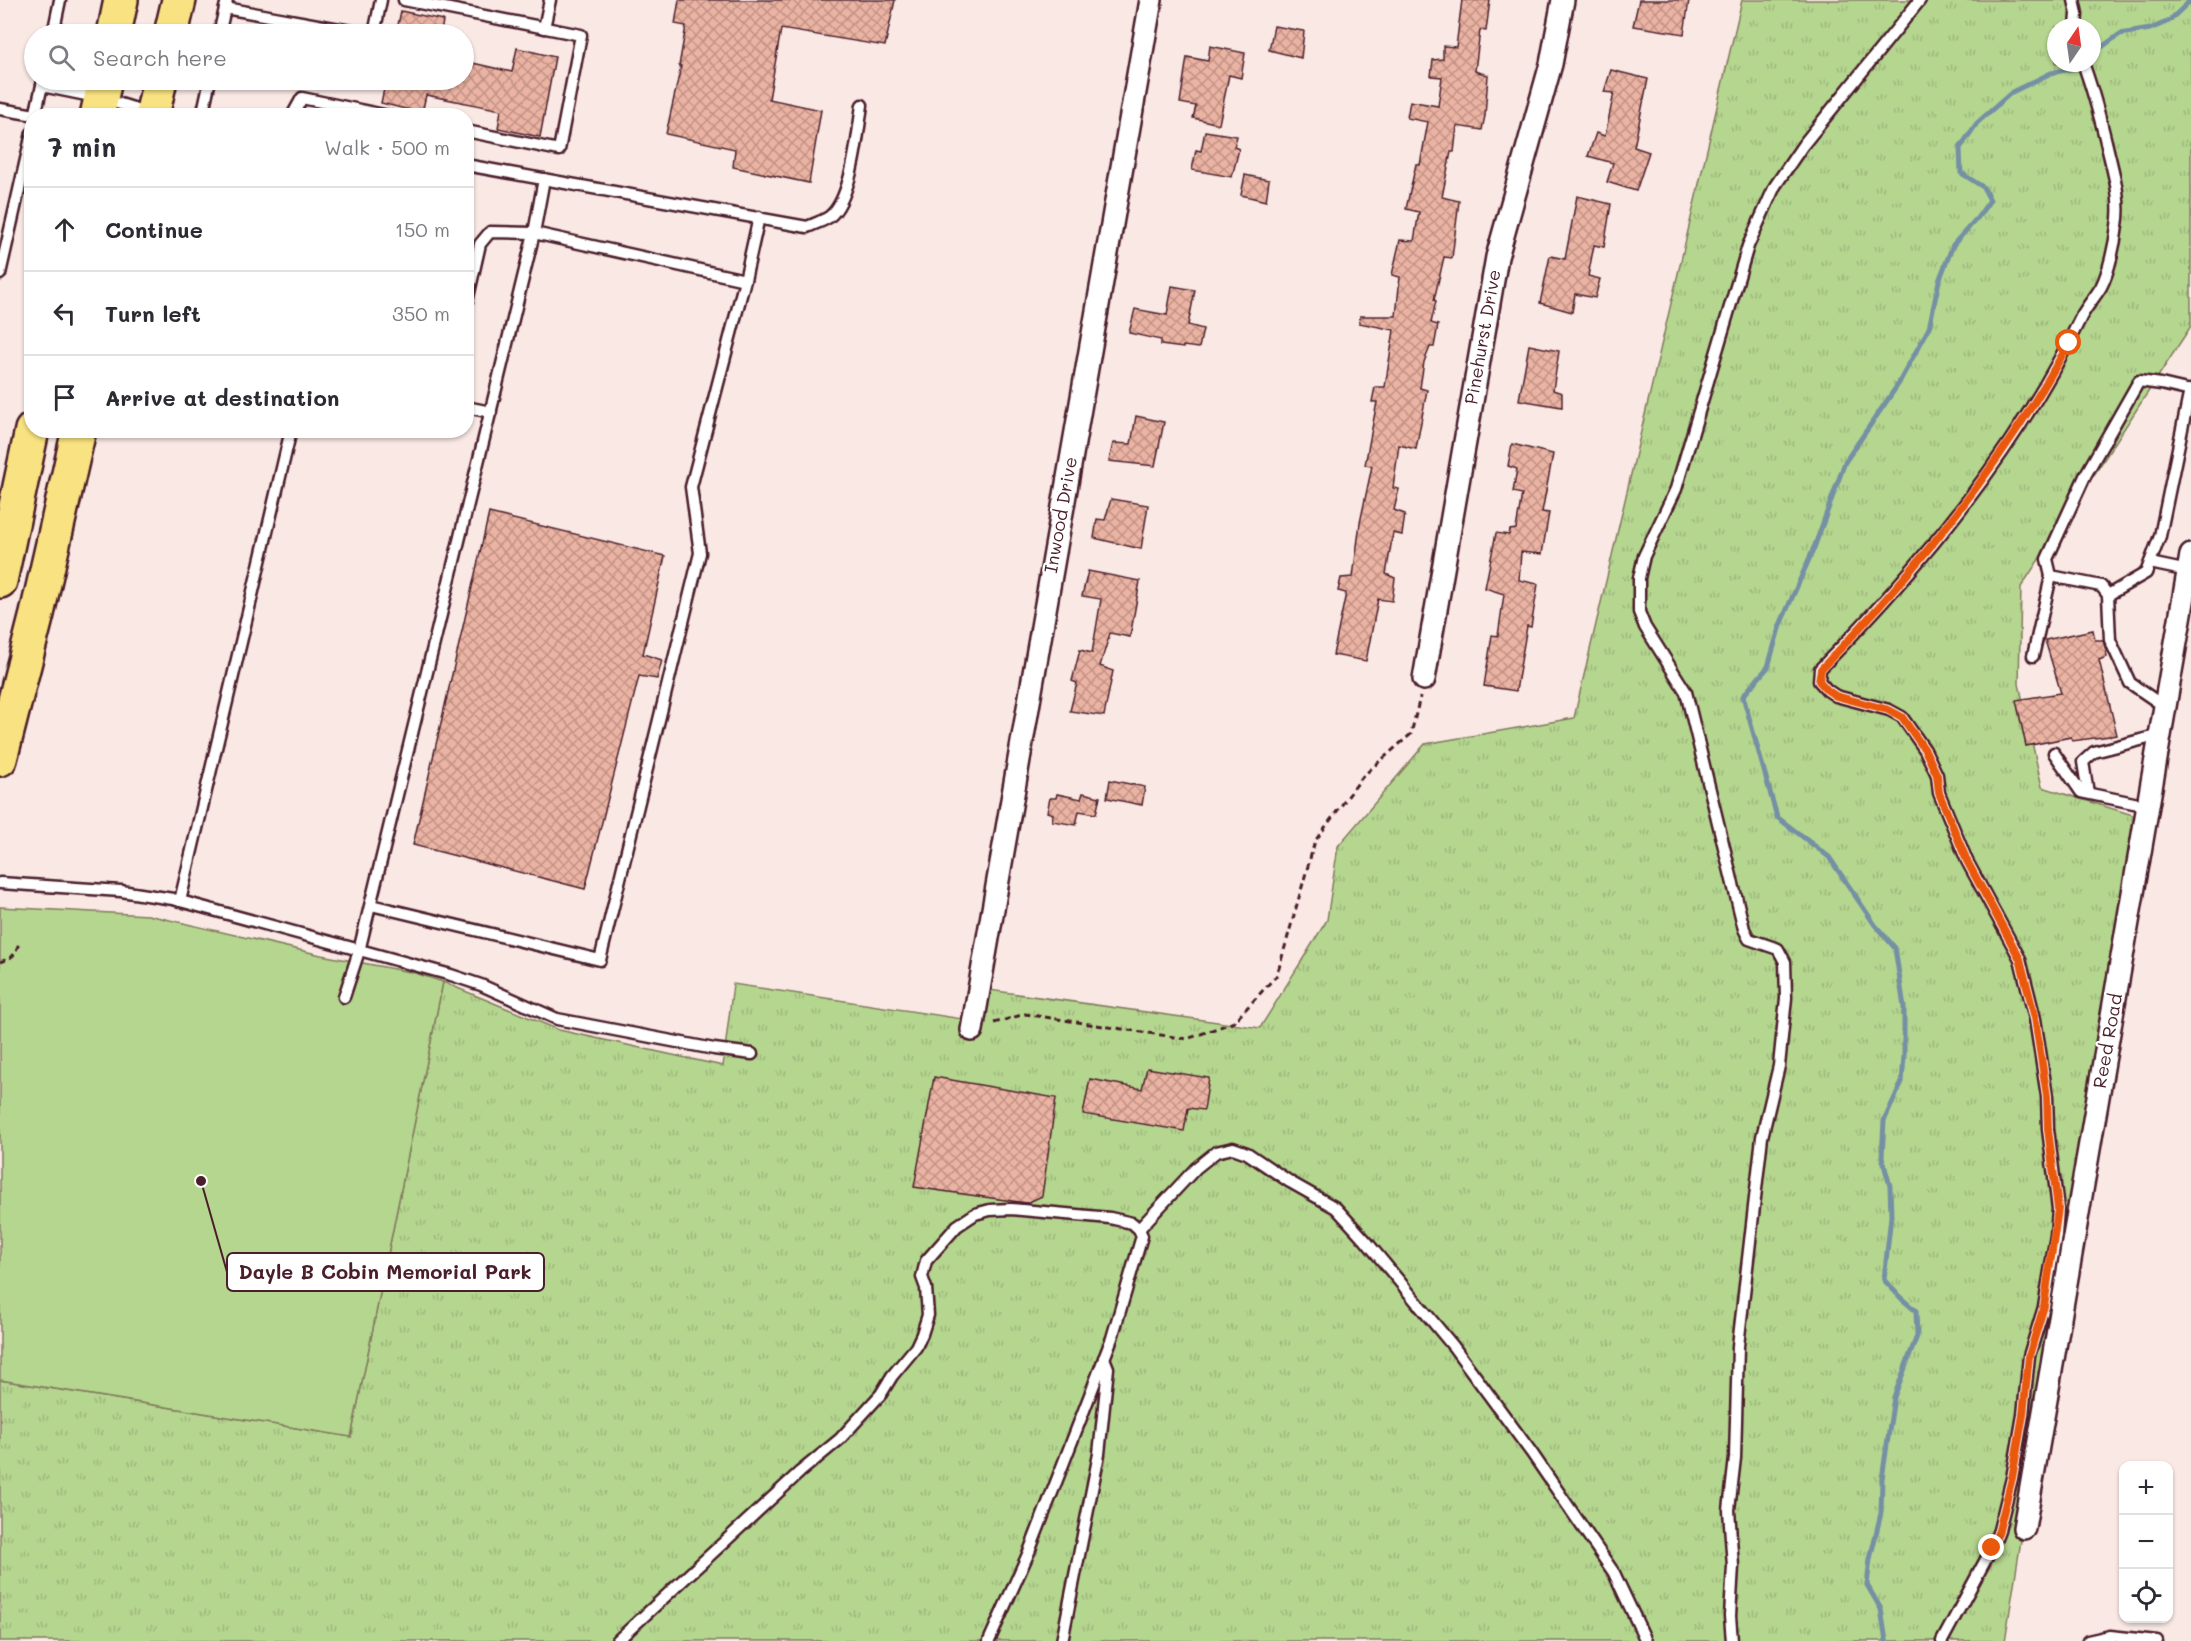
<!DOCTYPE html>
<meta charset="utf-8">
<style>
:root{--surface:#fff;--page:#f2f2f3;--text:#2b2b33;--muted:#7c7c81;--line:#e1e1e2}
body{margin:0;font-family:Mali,sans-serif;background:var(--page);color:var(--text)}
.controls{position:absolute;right:18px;bottom:18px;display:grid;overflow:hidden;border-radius:12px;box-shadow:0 2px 4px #0004}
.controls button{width:54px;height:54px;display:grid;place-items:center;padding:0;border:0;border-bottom:2px solid var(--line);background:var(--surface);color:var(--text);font:30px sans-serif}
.compass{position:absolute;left:2047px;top:18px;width:54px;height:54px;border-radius:50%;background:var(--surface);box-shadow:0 2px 4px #0004;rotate:13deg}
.stop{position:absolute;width:18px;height:18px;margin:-14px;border:4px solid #ea580c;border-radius:50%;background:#fff}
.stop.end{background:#ea580c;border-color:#fff;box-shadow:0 2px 6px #0008}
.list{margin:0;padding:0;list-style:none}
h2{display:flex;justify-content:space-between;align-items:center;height:78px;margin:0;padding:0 24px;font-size:26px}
h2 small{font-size:20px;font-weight:400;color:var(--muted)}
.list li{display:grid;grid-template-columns:39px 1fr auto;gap:18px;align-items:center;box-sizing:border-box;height:84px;padding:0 24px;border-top:2px solid var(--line)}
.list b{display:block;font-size:22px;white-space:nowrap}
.list em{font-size:20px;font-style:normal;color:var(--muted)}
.icon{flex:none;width:33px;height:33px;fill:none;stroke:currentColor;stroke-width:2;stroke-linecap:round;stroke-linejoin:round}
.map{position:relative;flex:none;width:2191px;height:1641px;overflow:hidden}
.search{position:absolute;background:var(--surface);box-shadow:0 2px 4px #0004;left:24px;top:24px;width:450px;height:66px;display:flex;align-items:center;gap:15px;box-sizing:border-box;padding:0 21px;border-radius:33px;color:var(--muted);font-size:22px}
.panel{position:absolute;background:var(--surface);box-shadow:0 2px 4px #0004;left:24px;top:108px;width:450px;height:330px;border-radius:24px}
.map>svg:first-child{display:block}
.grass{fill:url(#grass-tufts);stroke:#807a5d;stroke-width:1.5;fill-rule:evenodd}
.green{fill:#b5d68f;stroke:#807a5d;stroke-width:1.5}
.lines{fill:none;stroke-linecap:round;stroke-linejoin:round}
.stream{stroke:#7590a4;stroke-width:5}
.building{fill:url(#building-cross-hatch);stroke:#4a1f2b;stroke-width:1.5}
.lane-casing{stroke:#4a1f2b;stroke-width:15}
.street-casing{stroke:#4a1f2b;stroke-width:26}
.highway-casing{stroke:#4a1f2b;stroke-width:38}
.path{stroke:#4a1f2b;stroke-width:3;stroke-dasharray:6 4.5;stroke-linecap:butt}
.lane{stroke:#fff;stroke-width:10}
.street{stroke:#fff;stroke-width:21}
.highway{stroke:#f8e281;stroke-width:33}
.route{stroke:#ea580c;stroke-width:8}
.labels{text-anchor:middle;stroke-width:4.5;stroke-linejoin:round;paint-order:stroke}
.street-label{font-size:18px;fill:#4a1f2b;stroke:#fff}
.leader{fill:none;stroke:#4a1f2b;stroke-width:2}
.callout-dot{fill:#4a1f2b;stroke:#fff;stroke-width:2}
.callout{fill:#fff;stroke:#4a1f2b;stroke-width:2}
.callout-label{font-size:20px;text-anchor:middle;font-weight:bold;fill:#4a1f2b}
</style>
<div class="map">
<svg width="2191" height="1641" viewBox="0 0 2191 1641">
<defs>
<pattern id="grass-tufts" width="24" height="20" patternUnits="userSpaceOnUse" patternTransform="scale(1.5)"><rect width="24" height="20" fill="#b5d68f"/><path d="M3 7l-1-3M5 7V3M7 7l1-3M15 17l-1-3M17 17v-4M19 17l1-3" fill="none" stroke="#9db77c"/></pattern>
<pattern id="building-cross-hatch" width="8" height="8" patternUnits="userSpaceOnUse" patternTransform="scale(1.5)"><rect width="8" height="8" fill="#ebb3a3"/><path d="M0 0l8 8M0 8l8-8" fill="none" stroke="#c09185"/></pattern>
</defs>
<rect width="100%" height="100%" fill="#f9e8e3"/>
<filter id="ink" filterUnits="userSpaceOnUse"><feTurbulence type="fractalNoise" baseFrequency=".0167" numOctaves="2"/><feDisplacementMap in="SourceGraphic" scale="12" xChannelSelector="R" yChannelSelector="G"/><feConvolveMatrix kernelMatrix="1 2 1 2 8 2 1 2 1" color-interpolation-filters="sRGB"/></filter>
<g filter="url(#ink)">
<!-- grass -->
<path class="grass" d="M1742,0H2191V326L2021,587L2019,684L2042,787L2136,816L2005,1641H0V1380L351,1437L443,982L559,1030L723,1066L733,984L962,1019L967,987L1260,1028L1327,920L1338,846L1425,744L1574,718ZM2056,27H2092V63H2056Z"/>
<!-- green -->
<polygon class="green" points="0,907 148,915 321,955 415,973 443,982 351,1437 0,1380"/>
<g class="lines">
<!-- stream -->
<g class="stream">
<polyline points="2092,54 2120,34 2150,29 2169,21 2191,0"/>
<polyline points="1886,1641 1881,1609 1867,1585 1870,1559 1881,1513 1882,1479 1894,1397 1917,1336 1916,1311 1902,1299 1884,1280 1891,1216 1890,1186 1882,1157 1884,1121 1902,1082 1904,1056 1904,1007 1895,948 1875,925 1829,857 1777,817 1743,696 1768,667 1780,625 1814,548 1845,462 1897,386 1929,328 1939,281 1953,245 1978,217 1990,200 1983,187 1961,173 1960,148 1977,123 2012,92 2051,73 2075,68 2081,63"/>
</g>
</g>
<!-- building -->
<g class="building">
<polygon points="679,0 895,0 885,46 781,29 769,99 821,110 809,183 733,167 735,149 666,134 681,66 679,66 686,26 675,24"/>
<polygon points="1462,0 1490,0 1486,31 1480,30 1475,71 1488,75 1485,116 1482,130 1457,126 1454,152 1451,152 1442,197 1459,201 1452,258 1444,257 1434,300 1436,301 1431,323 1438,325 1434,347 1430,347 1424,362 1420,388 1427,390 1416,449 1399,445 1393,488 1399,489 1394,510 1405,514 1402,535 1393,533 1386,574 1395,578 1392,601 1378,599 1366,661 1333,655 1346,593 1338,591 1341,578 1353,577 1360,523 1372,466 1365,465 1377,402 1372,402 1375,387 1385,387 1394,330 1359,323 1360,316 1396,316 1400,277 1392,275 1400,240 1414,241 1419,212 1406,209 1416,164 1420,165 1428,122 1407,118 1410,101 1438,106 1442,77 1431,76 1433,60 1443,59 1443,46 1456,47"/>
<polygon points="1639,0 1689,0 1684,34 1633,26"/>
<polygon points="401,11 443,20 441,34 396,34"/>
<polygon points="1274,26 1304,31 1301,58 1269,50"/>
<polygon points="1210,46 1245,53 1241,78 1229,75 1219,124 1193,118 1196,106 1180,103 1187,57 1208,61"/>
<polygon points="517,48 555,57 540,137 498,128 501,110 426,95 422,113 381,103 386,80 464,80 464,61 512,72"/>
<polygon points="1611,70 1648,79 1634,147 1649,152 1636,191 1607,182 1613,163 1588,156 1596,133 1605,136 1614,93 1604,92"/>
<polygon points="1205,131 1237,136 1234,147 1239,149 1232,177 1192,170 1196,150 1201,151"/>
<polygon points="1245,175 1269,180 1266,201 1241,195"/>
<polygon points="1577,196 1611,204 1604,247 1594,245 1588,276 1600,279 1595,298 1575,294 1572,312 1540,303 1550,256 1565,259"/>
<polygon points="1172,286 1195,290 1188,325 1203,329 1199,348 1183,346 1183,348 1161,345 1161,340 1129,333 1135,309 1167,315"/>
<polygon points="1529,345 1559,351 1553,390 1562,393 1562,407 1519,400"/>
<polygon points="1136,416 1164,422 1155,466 1109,461 1113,443 1131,444"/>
<polygon points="1512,444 1553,454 1542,512 1549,513 1542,554 1521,552 1519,580 1538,584 1531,627 1527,626 1516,691 1484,686 1492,635 1498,636 1504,594 1485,588 1496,533 1509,535 1510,530 1516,529 1522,494 1513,492 1517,469 1508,466"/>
<polygon points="1111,499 1148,505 1141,549 1094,538 1097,519 1105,520"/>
<polygon points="489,513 665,556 643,654 662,660 657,679 639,676 585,889 413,845"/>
<polygon points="1088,571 1140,581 1130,637 1110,633 1100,666 1113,671 1104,716 1070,711 1077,683 1072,681 1080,650 1092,653 1101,599 1082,596"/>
<polygon points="2093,630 2095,640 2103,640 2105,647 2107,657 2099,660 2117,735 2072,741 2071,737 2026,746 2016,700 2061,693 2045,640"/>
<polygon points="1110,780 1145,787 1142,805 1107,798"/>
<polygon points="1083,793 1100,797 1096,814 1079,811 1076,825 1052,821 1053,814 1047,812 1050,798 1056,798 1057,794 1081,799"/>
<polygon points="1147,1068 1209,1078 1204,1110 1188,1108 1184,1131 1083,1114 1090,1079 1142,1089"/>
<polygon points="934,1077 1056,1098 1042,1196 1027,1203 914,1187"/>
</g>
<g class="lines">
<defs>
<g id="lane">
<polyline points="404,0 581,35 559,150 466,131"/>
<polyline points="2074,0 2077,14 2076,27"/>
<polyline points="225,8 367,34"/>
<polyline points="544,28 550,0"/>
<polyline points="53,34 60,0"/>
<polyline points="219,34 227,0"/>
<polyline points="374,34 381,0"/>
<polyline points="42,86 101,98 149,113"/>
<polyline points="0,109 35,115"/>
<polyline points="35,116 43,81"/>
<polyline points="202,116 210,80"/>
<polyline points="292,116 302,98 389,116"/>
<path d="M466,165L807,227C814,224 823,221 829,217C852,200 858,132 862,105"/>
<polyline points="0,274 32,133"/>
<polyline points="745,280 759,217"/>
<polyline points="466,407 491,412"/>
<polyline points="2150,563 2188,571"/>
<polyline points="2108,595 2146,573 2160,536 2190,390"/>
<polyline points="2033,656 2051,576"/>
<polyline points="2165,707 2130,683 2110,640 2108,595 2101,586 2051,576 2047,559 2086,474 2139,381 2161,384 2191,391"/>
<polyline points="2054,753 2081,792 2148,806"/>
<polyline points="2088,793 2083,762 2094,752 2160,735"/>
<polyline points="0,883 121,891 173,899 451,975 481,985 557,1019 714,1049 752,1054"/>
<polyline points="180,901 291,430"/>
<polyline points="371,905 600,960 700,553 691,487 745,280 534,233 490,232 480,244 466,306"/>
<polyline points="344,997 359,951 534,233 544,179"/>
<polyline points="1139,1229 1196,1168 1216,1152 1233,1148 1247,1153 1290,1182 1336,1208 1366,1241 1453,1346 1531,1452 1614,1573 1646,1641"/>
<polyline points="617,1641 800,1472 840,1439 881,1394 892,1376 916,1347 922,1334 928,1315 926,1288 922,1277 926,1261 957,1226 975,1214 990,1210 1011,1209 1110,1218 1132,1223 1139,1229 1142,1236 1112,1338 1029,1552 989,1641"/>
<polyline points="1062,1641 1099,1454 1108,1368 1104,1358"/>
<polyline points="1732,1641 1730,1616 1733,1566 1729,1510 1735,1458 1738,1346 1762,1137 1779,1066 1786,998 1785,962 1778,949 1749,939 1744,929 1686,692 1645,627 1639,612 1639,578 1644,556 1676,489 1748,246 1775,186 1803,145 1920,0"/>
<path d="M1942,1641L1992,1548L1999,1530L2012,1478L2023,1415L2029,1356L2044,1307L2056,1235L2058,1209L2048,1129L2047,1096L2035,1019L2020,959L1967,861L1939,793L1937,775L1925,750L1902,717L1889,710L1836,696L1827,690L1819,681L1820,669C1922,565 2018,449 2081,317C2087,306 2095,297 2101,287C2109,272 2115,243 2117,226C2122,199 2113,172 2107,146C2100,117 2093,90 2083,63"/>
<polyline points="2088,1641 2110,1636 2157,1641"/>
</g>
<g id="street">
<polyline points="1424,679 1497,257 1551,64 1563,0"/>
<polyline points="972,1030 1151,0"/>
<polyline points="2024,1528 2191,555"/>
</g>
<g id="highway">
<polyline points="114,34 121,0"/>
<polyline points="171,34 179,0"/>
<polyline points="97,116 105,80"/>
<polyline points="152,116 160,80"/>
<polyline points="0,581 32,430"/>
<polyline points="0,759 37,614 79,430"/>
</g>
</defs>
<!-- lane casing -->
<use href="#lane" class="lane-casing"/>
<!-- street casing -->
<use href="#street" class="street-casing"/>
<!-- highway casing -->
<use href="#highway" class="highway-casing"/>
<!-- path -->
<g class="path">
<path d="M0,962C16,956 13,957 20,941"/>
<polyline points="994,1023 1025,1014 1187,1039 1234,1022 1277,975 1315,841 1363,776 1411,734 1420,697"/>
</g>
<!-- lane -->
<use href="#lane" class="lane"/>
<!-- street -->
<use href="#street" class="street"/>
<!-- highway -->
<use href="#highway" class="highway"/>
</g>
</g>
<g class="lines" filter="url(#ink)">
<!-- route -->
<path class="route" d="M1992,1548L1999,1530L2012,1478L2023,1415L2029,1356L2044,1306L2058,1209L2048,1129L2047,1096L2035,1018L2020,959L1967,861L1939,793L1937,775L1925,750L1902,717L1889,710L1836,696L1827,690L1819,681L1821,669C1916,571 2003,464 2069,343"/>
</g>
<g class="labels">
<!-- street labels -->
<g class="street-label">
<text transform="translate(1483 337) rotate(-80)" y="6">Pinehurst Drive</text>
<text transform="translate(1061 515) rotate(-80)" y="6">Inwood Drive</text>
<text transform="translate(2108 1041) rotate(-80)" y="6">Reed Road</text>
</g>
</g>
<!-- callouts -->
<path class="leader" d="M201 1181L227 1272"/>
<circle class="callout-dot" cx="201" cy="1181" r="6"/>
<rect class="callout" x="227" y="1253" width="317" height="38" rx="6"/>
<g class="callout-label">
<text x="385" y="1279">Dayle B Cobin Memorial Park</text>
</g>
</svg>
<div class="controls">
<button>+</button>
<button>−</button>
<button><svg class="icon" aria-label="locate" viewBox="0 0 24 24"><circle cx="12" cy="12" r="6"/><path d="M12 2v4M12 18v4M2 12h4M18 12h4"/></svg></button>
</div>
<svg class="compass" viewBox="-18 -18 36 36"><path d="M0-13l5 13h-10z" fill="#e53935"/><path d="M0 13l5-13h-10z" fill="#7c7c81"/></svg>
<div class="stop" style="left:2069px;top:343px"></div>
<div class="stop end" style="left:1992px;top:1548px"></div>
<div class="search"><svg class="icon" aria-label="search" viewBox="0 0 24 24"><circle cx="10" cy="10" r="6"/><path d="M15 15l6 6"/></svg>Search here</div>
<section class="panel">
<h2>7 min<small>Walk · 500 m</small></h2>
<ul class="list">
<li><svg class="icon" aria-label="ahead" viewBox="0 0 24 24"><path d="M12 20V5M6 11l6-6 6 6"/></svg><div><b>Continue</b></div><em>150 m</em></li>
<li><svg class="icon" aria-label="left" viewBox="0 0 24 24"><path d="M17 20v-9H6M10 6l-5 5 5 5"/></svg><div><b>Turn left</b></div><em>350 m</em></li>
<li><svg class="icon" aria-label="arrive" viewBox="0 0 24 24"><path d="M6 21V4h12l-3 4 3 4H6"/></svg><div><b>Arrive at destination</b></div></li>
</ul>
</section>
</div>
